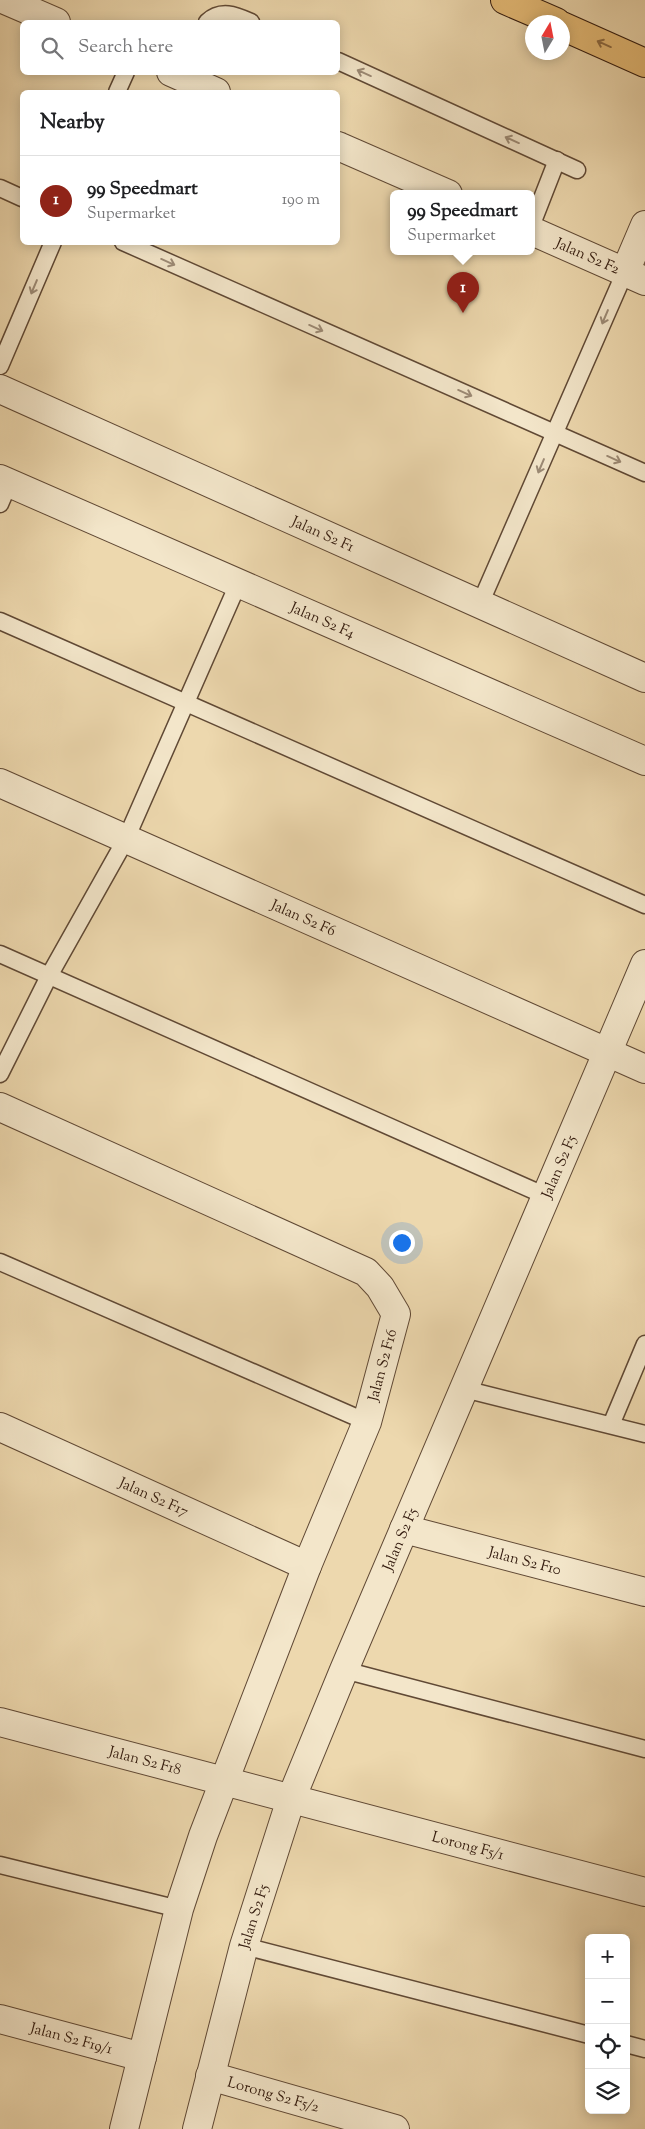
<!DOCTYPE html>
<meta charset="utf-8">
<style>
:root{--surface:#fff;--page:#f6f6f6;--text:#202124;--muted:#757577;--line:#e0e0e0;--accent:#8f2418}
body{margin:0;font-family:"Sorts Mill Goudy",serif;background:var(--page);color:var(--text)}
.controls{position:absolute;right:15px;bottom:15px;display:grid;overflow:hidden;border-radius:8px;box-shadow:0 2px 12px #0003}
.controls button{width:45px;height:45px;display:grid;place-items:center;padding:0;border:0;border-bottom:1px solid var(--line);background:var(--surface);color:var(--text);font:25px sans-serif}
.compass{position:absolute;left:525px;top:15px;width:45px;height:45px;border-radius:50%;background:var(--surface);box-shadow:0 2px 12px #0003;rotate:10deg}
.you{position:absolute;left:401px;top:1242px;width:18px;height:18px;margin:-12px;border:4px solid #fff;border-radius:50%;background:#1a73e8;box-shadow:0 0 0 8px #1a73e833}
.badge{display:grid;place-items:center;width:32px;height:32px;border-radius:50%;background:var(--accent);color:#fff;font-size:16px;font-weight:700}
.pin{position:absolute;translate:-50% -41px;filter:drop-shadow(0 1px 2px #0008)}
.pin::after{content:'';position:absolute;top:26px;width:18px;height:15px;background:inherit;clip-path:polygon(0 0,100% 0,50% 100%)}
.popup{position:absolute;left:390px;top:190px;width:145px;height:65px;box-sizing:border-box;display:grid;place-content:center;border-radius:8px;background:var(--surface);filter:drop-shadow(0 1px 4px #0005);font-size:16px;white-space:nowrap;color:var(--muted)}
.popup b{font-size:19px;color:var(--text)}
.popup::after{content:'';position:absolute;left:50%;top:100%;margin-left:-10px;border:10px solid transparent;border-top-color:var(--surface)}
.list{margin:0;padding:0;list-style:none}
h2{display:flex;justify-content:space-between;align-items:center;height:65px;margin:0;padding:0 20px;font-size:21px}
h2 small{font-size:16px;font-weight:400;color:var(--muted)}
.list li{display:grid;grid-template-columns:32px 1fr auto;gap:15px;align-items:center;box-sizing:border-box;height:90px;padding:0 20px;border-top:1px solid var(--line)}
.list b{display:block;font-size:19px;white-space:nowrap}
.list p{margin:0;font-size:16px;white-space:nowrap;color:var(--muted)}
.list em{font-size:16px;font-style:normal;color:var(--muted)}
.icon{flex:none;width:28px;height:28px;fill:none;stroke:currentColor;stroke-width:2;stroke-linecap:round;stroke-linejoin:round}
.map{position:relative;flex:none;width:645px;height:2129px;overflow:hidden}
.search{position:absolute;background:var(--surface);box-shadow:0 2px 12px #0003;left:20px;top:20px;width:320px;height:55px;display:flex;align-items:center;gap:12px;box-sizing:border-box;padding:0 18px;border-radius:8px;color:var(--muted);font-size:19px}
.panel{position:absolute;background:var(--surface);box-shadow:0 2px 12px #0003;left:20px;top:90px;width:320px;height:155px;border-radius:8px}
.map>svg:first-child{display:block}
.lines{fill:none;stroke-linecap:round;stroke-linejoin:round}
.service-casing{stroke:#604935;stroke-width:19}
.minor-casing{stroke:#604935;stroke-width:30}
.tertiary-casing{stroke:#604935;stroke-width:30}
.primary-casing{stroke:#31190d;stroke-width:30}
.service{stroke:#f3e6ca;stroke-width:16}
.minor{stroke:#f3e6ca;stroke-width:28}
.tertiary{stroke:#f3e6ca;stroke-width:28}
.primary{stroke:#e6bc77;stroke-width:28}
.oneway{stroke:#8c6a42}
.oneway2{stroke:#9c8a75}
.labels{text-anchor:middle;stroke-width:4.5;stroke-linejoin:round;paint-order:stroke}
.street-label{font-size:15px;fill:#31190d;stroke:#f3e6ca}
</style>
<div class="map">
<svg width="645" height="2129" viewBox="0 0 645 2129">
<rect width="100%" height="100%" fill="#edd8ae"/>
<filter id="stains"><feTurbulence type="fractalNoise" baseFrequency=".004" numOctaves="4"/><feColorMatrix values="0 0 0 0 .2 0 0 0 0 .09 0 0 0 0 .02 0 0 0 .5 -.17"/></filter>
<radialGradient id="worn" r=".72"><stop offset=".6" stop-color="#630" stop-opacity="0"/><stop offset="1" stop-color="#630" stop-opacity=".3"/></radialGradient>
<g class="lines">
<defs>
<g id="service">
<path d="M207,22C221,9 235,15 251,22"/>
<polyline points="338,61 577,170"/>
<polyline points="117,92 126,72"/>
<polyline points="0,188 22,198"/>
<polyline points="532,224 557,160"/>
<polyline points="123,242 645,473"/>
<polyline points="0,366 53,242"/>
<polyline points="0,504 9,483"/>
<polyline points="480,604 625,272"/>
<polyline points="0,621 645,905"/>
<polyline points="0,954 546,1196"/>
<polyline points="0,1074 49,976 126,839 238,584"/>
<polyline points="0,1262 367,1422"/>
<polyline points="464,1389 645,1434"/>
<polyline points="611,1425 645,1344"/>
<polyline points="344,1670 645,1749"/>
<polyline points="0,1865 179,1909"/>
<polyline points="244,1946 589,2035"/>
<polyline points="626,2044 645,2049"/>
</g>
<g id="minor">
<polyline points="5,0 56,22"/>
<polyline points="171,72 216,92"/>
<polyline points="338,146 448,194"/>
<path id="s1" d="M532,231L645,281"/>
<polyline points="625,272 645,225"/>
<path id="s2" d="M0,479L645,761"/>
<path id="s3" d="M0,783L645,1069"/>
<polyline points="0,1107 366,1272 380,1287 396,1314 367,1422 307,1566 203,1836 179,1909 124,2129"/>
<path id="s4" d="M0,1427L307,1566"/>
<path id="s5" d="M404,1529L645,1592"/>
<path id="s6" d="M0,1722L645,1892"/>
<path id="s7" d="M0,2019L142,2057"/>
<path id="s8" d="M210,2076L395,2129"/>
<path id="s9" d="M197,2129L244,1946L291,1799L344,1670L645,964"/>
</g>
<g id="tertiary">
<path id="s10" d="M0,389L645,678"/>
</g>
<g id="primary">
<polyline points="505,0 556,22"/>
<polyline points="562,26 645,63"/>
</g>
</defs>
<!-- service casing -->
<use href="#service" class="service-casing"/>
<!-- minor casing -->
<use href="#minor" class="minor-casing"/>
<!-- tertiary casing -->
<use href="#tertiary" class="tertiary-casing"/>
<!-- primary casing -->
<use href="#primary" class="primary-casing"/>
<!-- service -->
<use href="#service" class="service"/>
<!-- minor -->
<use href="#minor" class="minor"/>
<!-- tertiary -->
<use href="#tertiary" class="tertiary"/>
<!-- primary -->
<use href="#primary" class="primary"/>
</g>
<!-- one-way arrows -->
<defs><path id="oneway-shaft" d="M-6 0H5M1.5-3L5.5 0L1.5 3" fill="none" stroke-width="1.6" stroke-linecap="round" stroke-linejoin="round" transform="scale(1.25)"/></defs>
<use class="oneway" href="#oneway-shaft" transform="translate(604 44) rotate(-156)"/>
<g class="oneway2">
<use href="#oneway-shaft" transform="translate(364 73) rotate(-156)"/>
<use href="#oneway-shaft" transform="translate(512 140) rotate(-156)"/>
<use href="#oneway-shaft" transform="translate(168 262) rotate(24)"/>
<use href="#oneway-shaft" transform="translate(34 287) rotate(113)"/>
<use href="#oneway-shaft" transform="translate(605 317) rotate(113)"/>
<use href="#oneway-shaft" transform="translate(316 328) rotate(24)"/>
<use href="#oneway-shaft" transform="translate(465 393) rotate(24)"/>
<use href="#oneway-shaft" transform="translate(614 459) rotate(24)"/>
<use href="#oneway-shaft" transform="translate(541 466) rotate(113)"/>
</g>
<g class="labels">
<!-- street labels -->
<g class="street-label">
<text dy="5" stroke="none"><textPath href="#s1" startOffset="61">Jalan S2 F2</textPath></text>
<text dy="5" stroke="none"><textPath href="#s10" startOffset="354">Jalan S2 F1</textPath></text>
<text dy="5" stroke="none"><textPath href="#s2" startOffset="352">Jalan S2 F4</textPath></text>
<text dy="5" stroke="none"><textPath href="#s3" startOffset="332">Jalan S2 F6</textPath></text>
<text dy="5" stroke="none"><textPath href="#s9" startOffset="1030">Jalan S2 F5</textPath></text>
<text transform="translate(382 1365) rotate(-75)" y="5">Jalan S2 F16</text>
<text dy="5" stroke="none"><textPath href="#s4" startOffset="169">Jalan S2 F17</textPath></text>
<text dy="5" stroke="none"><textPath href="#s9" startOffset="625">Jalan S2 F5</textPath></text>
<text dy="5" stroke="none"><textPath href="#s5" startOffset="125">Jalan S2 F10</textPath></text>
<text dy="5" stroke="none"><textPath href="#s6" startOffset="150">Jalan S2 F18</textPath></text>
<text dy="5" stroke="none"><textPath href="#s6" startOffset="484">Lorong F5/1</textPath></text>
<text dy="5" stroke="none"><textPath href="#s9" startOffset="220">Jalan S2 F5</textPath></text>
<text dy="5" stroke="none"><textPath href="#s7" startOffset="74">Jalan S2 F19/1</textPath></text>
<text dy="5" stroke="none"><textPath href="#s8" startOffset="66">Lorong S2 F5/2</textPath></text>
</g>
</g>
<rect width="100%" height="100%" filter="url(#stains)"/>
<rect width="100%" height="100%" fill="url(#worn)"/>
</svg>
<div class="controls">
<button>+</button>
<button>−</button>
<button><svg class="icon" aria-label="locate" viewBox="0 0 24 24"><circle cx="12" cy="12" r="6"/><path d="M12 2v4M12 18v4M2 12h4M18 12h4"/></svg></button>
<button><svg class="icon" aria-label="layers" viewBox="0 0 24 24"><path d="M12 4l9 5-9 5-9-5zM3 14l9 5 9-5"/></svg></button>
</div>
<svg class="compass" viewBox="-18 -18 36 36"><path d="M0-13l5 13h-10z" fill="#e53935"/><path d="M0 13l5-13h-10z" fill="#757577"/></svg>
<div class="you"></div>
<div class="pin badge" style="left:463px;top:313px">1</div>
<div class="popup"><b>99 Speedmart</b>Supermarket</div>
<div class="search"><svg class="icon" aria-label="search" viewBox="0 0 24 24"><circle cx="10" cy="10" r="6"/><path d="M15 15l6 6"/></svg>Search here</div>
<section class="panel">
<h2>Nearby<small></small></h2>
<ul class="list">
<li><span class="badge">1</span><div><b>99 Speedmart</b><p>Supermarket</p></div><em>190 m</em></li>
</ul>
</section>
</div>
